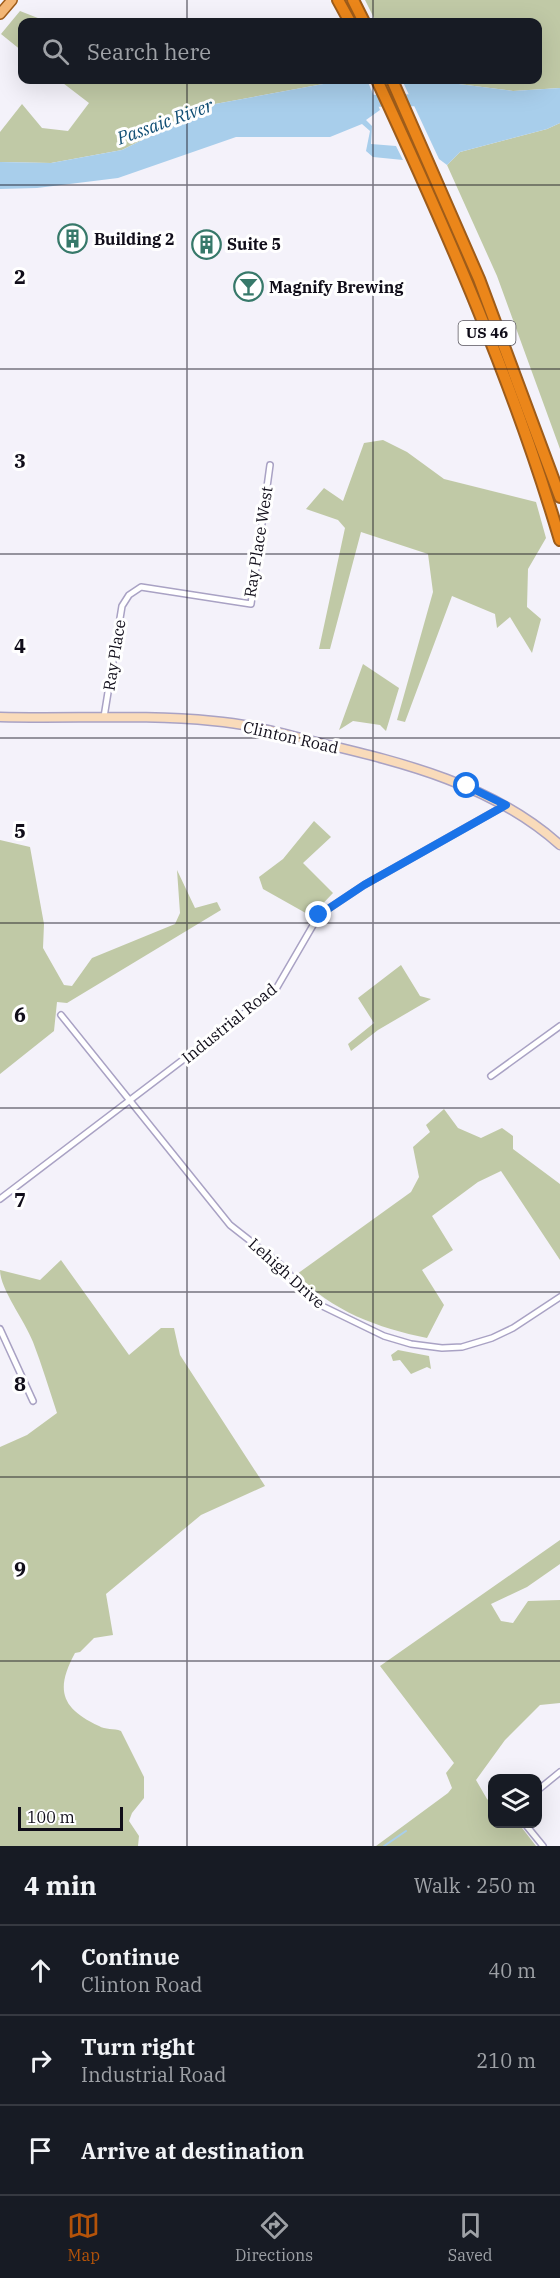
<!DOCTYPE html>
<meta charset="utf-8">
<style>
:root{--surface:#171b24;--page:#20242c;--text:#f1f3f6;--muted:#9ea1a6;--line:#363941;--accent:#b45309}
body{margin:0;font-family:"IBM Plex Serif",serif;background:var(--page);color:var(--text)}
.controls{position:absolute;right:18px;bottom:18px;display:grid;overflow:hidden;border-radius:12px;box-shadow:0 6px 24px #0002}
.controls button{width:54px;height:54px;display:grid;place-items:center;padding:0;border:0;border-bottom:2px solid var(--line);background:var(--surface);color:var(--text);font:30px sans-serif}
.scale{position:absolute;left:18px;bottom:15px;width:105px;box-sizing:border-box;padding-left:6px;border:3px solid #100d19;border-top:0;font-size:16px;line-height:21px;white-space:nowrap;color:#100d19;-webkit-text-stroke:4px #fff;paint-order:stroke}
.stop{position:absolute;width:18px;height:18px;margin:-14px;border:4px solid #1a73e8;border-radius:50%;background:#fff}
.stop.end{background:#1a73e8;border-color:#fff;box-shadow:0 2px 6px #0008}
.list{margin:0;padding:0;list-style:none}
h2{display:flex;justify-content:space-between;align-items:center;height:78px;margin:0;padding:0 24px;font-size:26px}
h2 small{font-size:20px;font-weight:400;color:var(--muted)}
.list li{display:grid;grid-template-columns:39px 1fr auto;gap:18px;align-items:center;box-sizing:border-box;height:90px;padding:0 24px;border-top:2px solid var(--line)}
.list b{display:block;font-size:22px;white-space:nowrap}
.list p{margin:0;font-size:20px;white-space:nowrap;color:var(--muted)}
.list em{font-size:20px;font-style:normal;color:var(--muted)}
.icon{flex:none;width:33px;height:33px;fill:none;stroke:currentColor;stroke-width:2;stroke-linecap:round;stroke-linejoin:round}
.map{position:relative;flex:none;width:560px;height:1846px;overflow:hidden}
.search{position:absolute;background:var(--surface);box-shadow:0 6px 24px #0002;left:18px;right:18px;top:18px;height:66px;display:flex;align-items:center;gap:15px;box-sizing:border-box;padding:0 21px;border-radius:12px;color:var(--muted);font-size:22px}
.sheet{height:348px;background:var(--surface)}
nav{display:flex;justify-content:space-around;align-items:center;box-sizing:border-box;height:84px;border-top:2px solid var(--line);background:var(--surface);font-size:16px;color:var(--muted)}
nav a{display:grid;justify-items:center;gap:3px}
nav .on{color:var(--accent)}
.map>svg:first-child{display:block}
.green{fill:#c0c9a6}
.water{fill:#a8ceeb}
.lines{fill:none;stroke-linecap:round;stroke-linejoin:round}
.stream{stroke:#a8ceeb;stroke-width:2}
.river{stroke:#a8ceeb;stroke-width:12}
.street-casing{stroke:#a9a2c4;stroke-width:8}
.secondary-casing{stroke:#a9a2c4;stroke-width:11}
.primary-casing{stroke:#9e5c1a;stroke-width:12}
.highway-casing{stroke:#9e5c1a;stroke-width:14}
.street{stroke:#fff;stroke-width:5}
.secondary{stroke:#f9dbba;stroke-width:8}
.primary{stroke:#f3b676;stroke-width:9}
.highway{stroke:#eb861a;stroke-width:10}
.route{stroke:#1a73e8;stroke-width:8}
.grid{fill:none;stroke:#100d19;stroke-width:1.5;stroke-opacity:0.55}
.labels{text-anchor:middle;stroke-width:6;stroke-linejoin:round;paint-order:stroke}
.shield{fill:#fff;stroke:#58565e;stroke-width:1.5}
.shield-label{font-size:15px;font-weight:bold;fill:#100d19}
.poi-label{font-size:16px;font-weight:bold;fill:#100d19;stroke:#fff;text-anchor:start}
.street-label{font-size:16px;fill:#100d19;stroke:#fff}
.water-label{font-size:18px;font-style:italic;fill:#104e74;stroke:#fff}
.grid-label{font-size:20px;text-anchor:middle;font-weight:bold;fill:#100d19;stroke:#fff;stroke-width:6;stroke-linejoin:round;paint-order:stroke}
</style>
<div class="map">
<svg width="560" height="1846" viewBox="0 0 560 1846">
<rect width="100%" height="100%" fill="#f4f2fa"/>
<!-- green -->
<g class="green">
<polygon points="365,0 560,0 560,88 513,91 427,80 538,80 538,22 376,22"/>
<polygon points="20,11 48,22 22,22 22,51 1,34"/>
<polygon points="59,80 345,80 215,104 122,150 51,163 0,162 0,132 22,104 42,128 68,131 89,103"/>
<polygon points="560,123 560,449 497,276 447,165 460,152 547,129"/>
<polygon points="383,440 407,452 444,479 536,502 546,538 528,569 527,607 541,619 532,653 510,617 497,628 495,614 452,596 405,722 397,720 433,592 428,554 361,532 330,649 319,649 345,528 338,520 306,509 324,488 343,501 364,443"/>
<polygon points="363,664 399,688 386,731 380,725 353,721 339,730"/>
<polygon points="314,821 331,837 303,863 333,893 311,916 263,889 259,877 283,859"/>
<polygon points="0,840 30,847 44,924 43,948 64,985 72,986 92,958 175,924 180,913 177,870 195,908 217,902 221,910 67,1003 57,1002 54,1031 0,1074"/>
<polygon points="401,965 420,996 431,999 378,1030 351,1051 348,1044 374,1023 358,998"/>
<path d="M444,1109L458,1128L481,1138L502,1128L513,1136V1149L560,1184V1260L501,1171L478,1182L432,1216L453,1250L422,1270L444,1305L427,1338C378,1328 331,1311 297,1274L411,1192L419,1177L413,1147L430,1132L426,1125Z"/>
<path d="M61,1260L129,1355L161,1328H174L180,1355L265,1486L201,1515L106,1594L113,1635L94,1638L80,1652L75,1653C55,1690 61,1708 99,1726C105,1730 114,1728 121,1731L144,1777V1798L132,1813L129,1821L139,1836L138,1846H0V1447L27,1435L57,1413C49,1389 42,1365 33,1342C25,1321 0,1289 0,1270L40,1280Z"/>
<polygon points="398,1350 429,1356 431,1369 427,1367 411,1374 400,1360 393,1361 391,1355"/>
<polygon points="560,1540 560,1564 527,1587 491,1604 501,1621 513,1623 528,1601 560,1600 560,1703 540,1705 505,1740 476,1780 487,1799 492,1803 492,1824 519,1824 536,1846 376,1846 448,1793 452,1788 446,1773 454,1763 380,1666"/>
</g>
<!-- water -->
<g class="water">
<polygon points="345,80 367,80 380,110 366,120 372,126 371,144 396,146 403,160 373,157 366,151 370,131 362,124 330,137 236,137 118,178 37,188 0,189 0,162 51,163 122,150 215,104"/>
<polygon points="402,80 427,80 513,91 560,88 560,123 547,129 460,152 447,165 439,159"/>
</g>
<g class="lines">
<!-- stream -->
<polyline class="stream" points="384,1846 406,1831"/>
<!-- river -->
<polyline class="river" points="361,101 428,100"/>
<defs>
<g id="street">
<polyline points="104,717 122,606 129,595 141,587 251,604 270,465"/>
<polyline points="61,1015 230,1225 281,1265 316,1303 384,1336 411,1344 442,1348 462,1347 492,1338 513,1328 560,1297"/>
<polyline points="491,1076 560,1026"/>
<polyline points="0,1199 276,989 319,915 364,885 504,806"/>
<polyline points="0,1329 33,1401"/>
<polyline points="538,1790 560,1772"/>
<polyline points="525,1824 543,1846"/>
</g>
<path id="secondary" d="M0,717C71,719 143,714 213,721C250,724 285,734 320,743C405,763 493,785 560,845"/>
<polyline id="primary" points="0,14 12,0"/>
<g id="highway">
<polyline points="338,0 350,22"/>
<polyline points="353,0 364,22"/>
<path d="M377,80C446,229 513,381 560,540"/>
<polyline points="392,80 479,279 560,497"/>
</g>
</defs>
<!-- street casing -->
<use href="#street" class="street-casing"/>
<!-- secondary casing -->
<use href="#secondary" class="secondary-casing"/>
<!-- primary casing -->
<use href="#primary" class="primary-casing"/>
<!-- highway casing -->
<use href="#highway" class="highway-casing"/>
<!-- street -->
<use href="#street" class="street"/>
<!-- secondary -->
<use href="#secondary" class="secondary"/>
<!-- primary -->
<use href="#primary" class="primary"/>
<!-- highway -->
<use href="#highway" class="highway"/>
</g>
<g class="lines">
<!-- route -->
<polyline class="route" points="319,915 364,885 506,805 467,786"/>
</g>
<!-- grid -->
<path class="grid" d="M187,0V22M373,0V22M187,80V1846M373,80V1846M0,185H560M0,369H560M0,554H560M0,738H560M0,923H560M0,1108H560M0,1292H560M0,1477H560M0,1661H560"/>
<!-- icons -->
<defs>
<symbol id="building-ring" viewBox="-11 -11 22 22"><circle r="9.5" fill="#fff" stroke="#37796a" stroke-width="1.5"/><path d="M-4-6H4V6H1V3H-1V6H-4ZM-2.5-4.3h1.7v1.8h-1.7ZM.8-4.3h1.7v1.8H.8ZM-2.5-1h1.7V.8h-1.7ZM.8-1h1.7V.8H.8Z" fill="#37796a"/></symbol>
<symbol id="bar-ring" viewBox="-11 -11 22 22"><circle r="9.5" fill="#fff" stroke="#37796a" stroke-width="1.5"/><path d="M-6-5H6L.8 .8V4.5H3.5V6h-7V4.5H-.8V.8Z" fill="#37796a"/></symbol>
</defs>
<g fill-rule="evenodd">
<use href="#building-ring" x="56" y="222" width="33" height="33"/>
<use href="#building-ring" x="190" y="228" width="33" height="33"/>
<use href="#bar-ring" x="232" y="270" width="33" height="33"/>
</g>
<g class="labels">
<!-- shield labels -->
<rect class="shield" x="458.5" y="321" width="57" height="24" rx="4.5"/>
<g class="shield-label">
<text x="487" y="338">US 46</text>
</g>
<!-- poi labels -->
<g class="poi-label">
<text x="94" y="245">Building 2</text>
<text x="227" y="250">Suite 5</text>
<text x="269" y="293">Magnify Brewing</text>
</g>
<!-- street labels -->
<g class="street-label">
<text transform="translate(258 542) rotate(-81)" y="6">Ray Place West</text>
<text transform="translate(114 655) rotate(-81)" y="6">Ray Place</text>
<text transform="translate(291 737) rotate(13)" y="6">Clinton Road</text>
<text transform="translate(229 1023) rotate(-39)" y="6">Industrial Road</text>
<text transform="translate(287 1273) rotate(42)" y="6">Lehigh Drive</text>
</g>
<!-- water labels -->
<g class="water-label">
<text transform="translate(165 122) rotate(-20)" y="6">Passaic River</text>
</g>
</g>
<g class="grid-label">
<text x="20" y="284">2</text>
<text x="20" y="468">3</text>
<text x="20" y="653">4</text>
<text x="20" y="838">5</text>
<text x="20" y="1022">6</text>
<text x="20" y="1207">7</text>
<text x="20" y="1391">8</text>
<text x="20" y="1576">9</text>
</g>
</svg>
<div class="controls">
<button><svg class="icon" aria-label="layers" viewBox="0 0 24 24"><path d="M12 4l9 5-9 5-9-5zM3 14l9 5 9-5"/></svg></button>
</div>
<div class="scale">100 m</div>
<div class="stop" style="left:467px;top:786px"></div>
<div class="stop end" style="left:319px;top:915px"></div>
<div class="search"><svg class="icon" aria-label="search" viewBox="0 0 24 24"><circle cx="10" cy="10" r="6"/><path d="M15 15l6 6"/></svg>Search here</div>
</div>
<section class="sheet">
<h2>4 min<small>Walk · 250 m</small></h2>
<ul class="list">
<li><svg class="icon" aria-label="ahead" viewBox="0 0 24 24"><path d="M12 20V5M6 11l6-6 6 6"/></svg><div><b>Continue</b><p>Clinton Road</p></div><em>40 m</em></li>
<li><svg class="icon" aria-label="right" viewBox="0 0 24 24"><path d="M7 20v-9h11M14 6l5 5-5 5"/></svg><div><b>Turn right</b><p>Industrial Road</p></div><em>210 m</em></li>
<li><svg class="icon" aria-label="arrive" viewBox="0 0 24 24"><path d="M6 21V4h12l-3 4 3 4H6"/></svg><div><b>Arrive at destination</b></div></li>
</ul>
</section>
<nav>
<a class="on"><svg class="icon" aria-label="map" viewBox="0 0 24 24"><path d="M3 6l6-2 6 2 6-2v14l-6 2-6-2-6 2zM9 4v14M15 6v14"/></svg>Map</a>
<a><svg class="icon" aria-label="directions" viewBox="0 0 24 24"><path d="M12 3l9 9-9 9-9-9zM9 14v-3h6M13 9l2 2-2 2"/></svg>Directions</a>
<a><svg class="icon" aria-label="saved" viewBox="0 0 24 24"><path d="M7 4h10v16l-5-4-5 4z"/></svg>Saved</a>
</nav>
